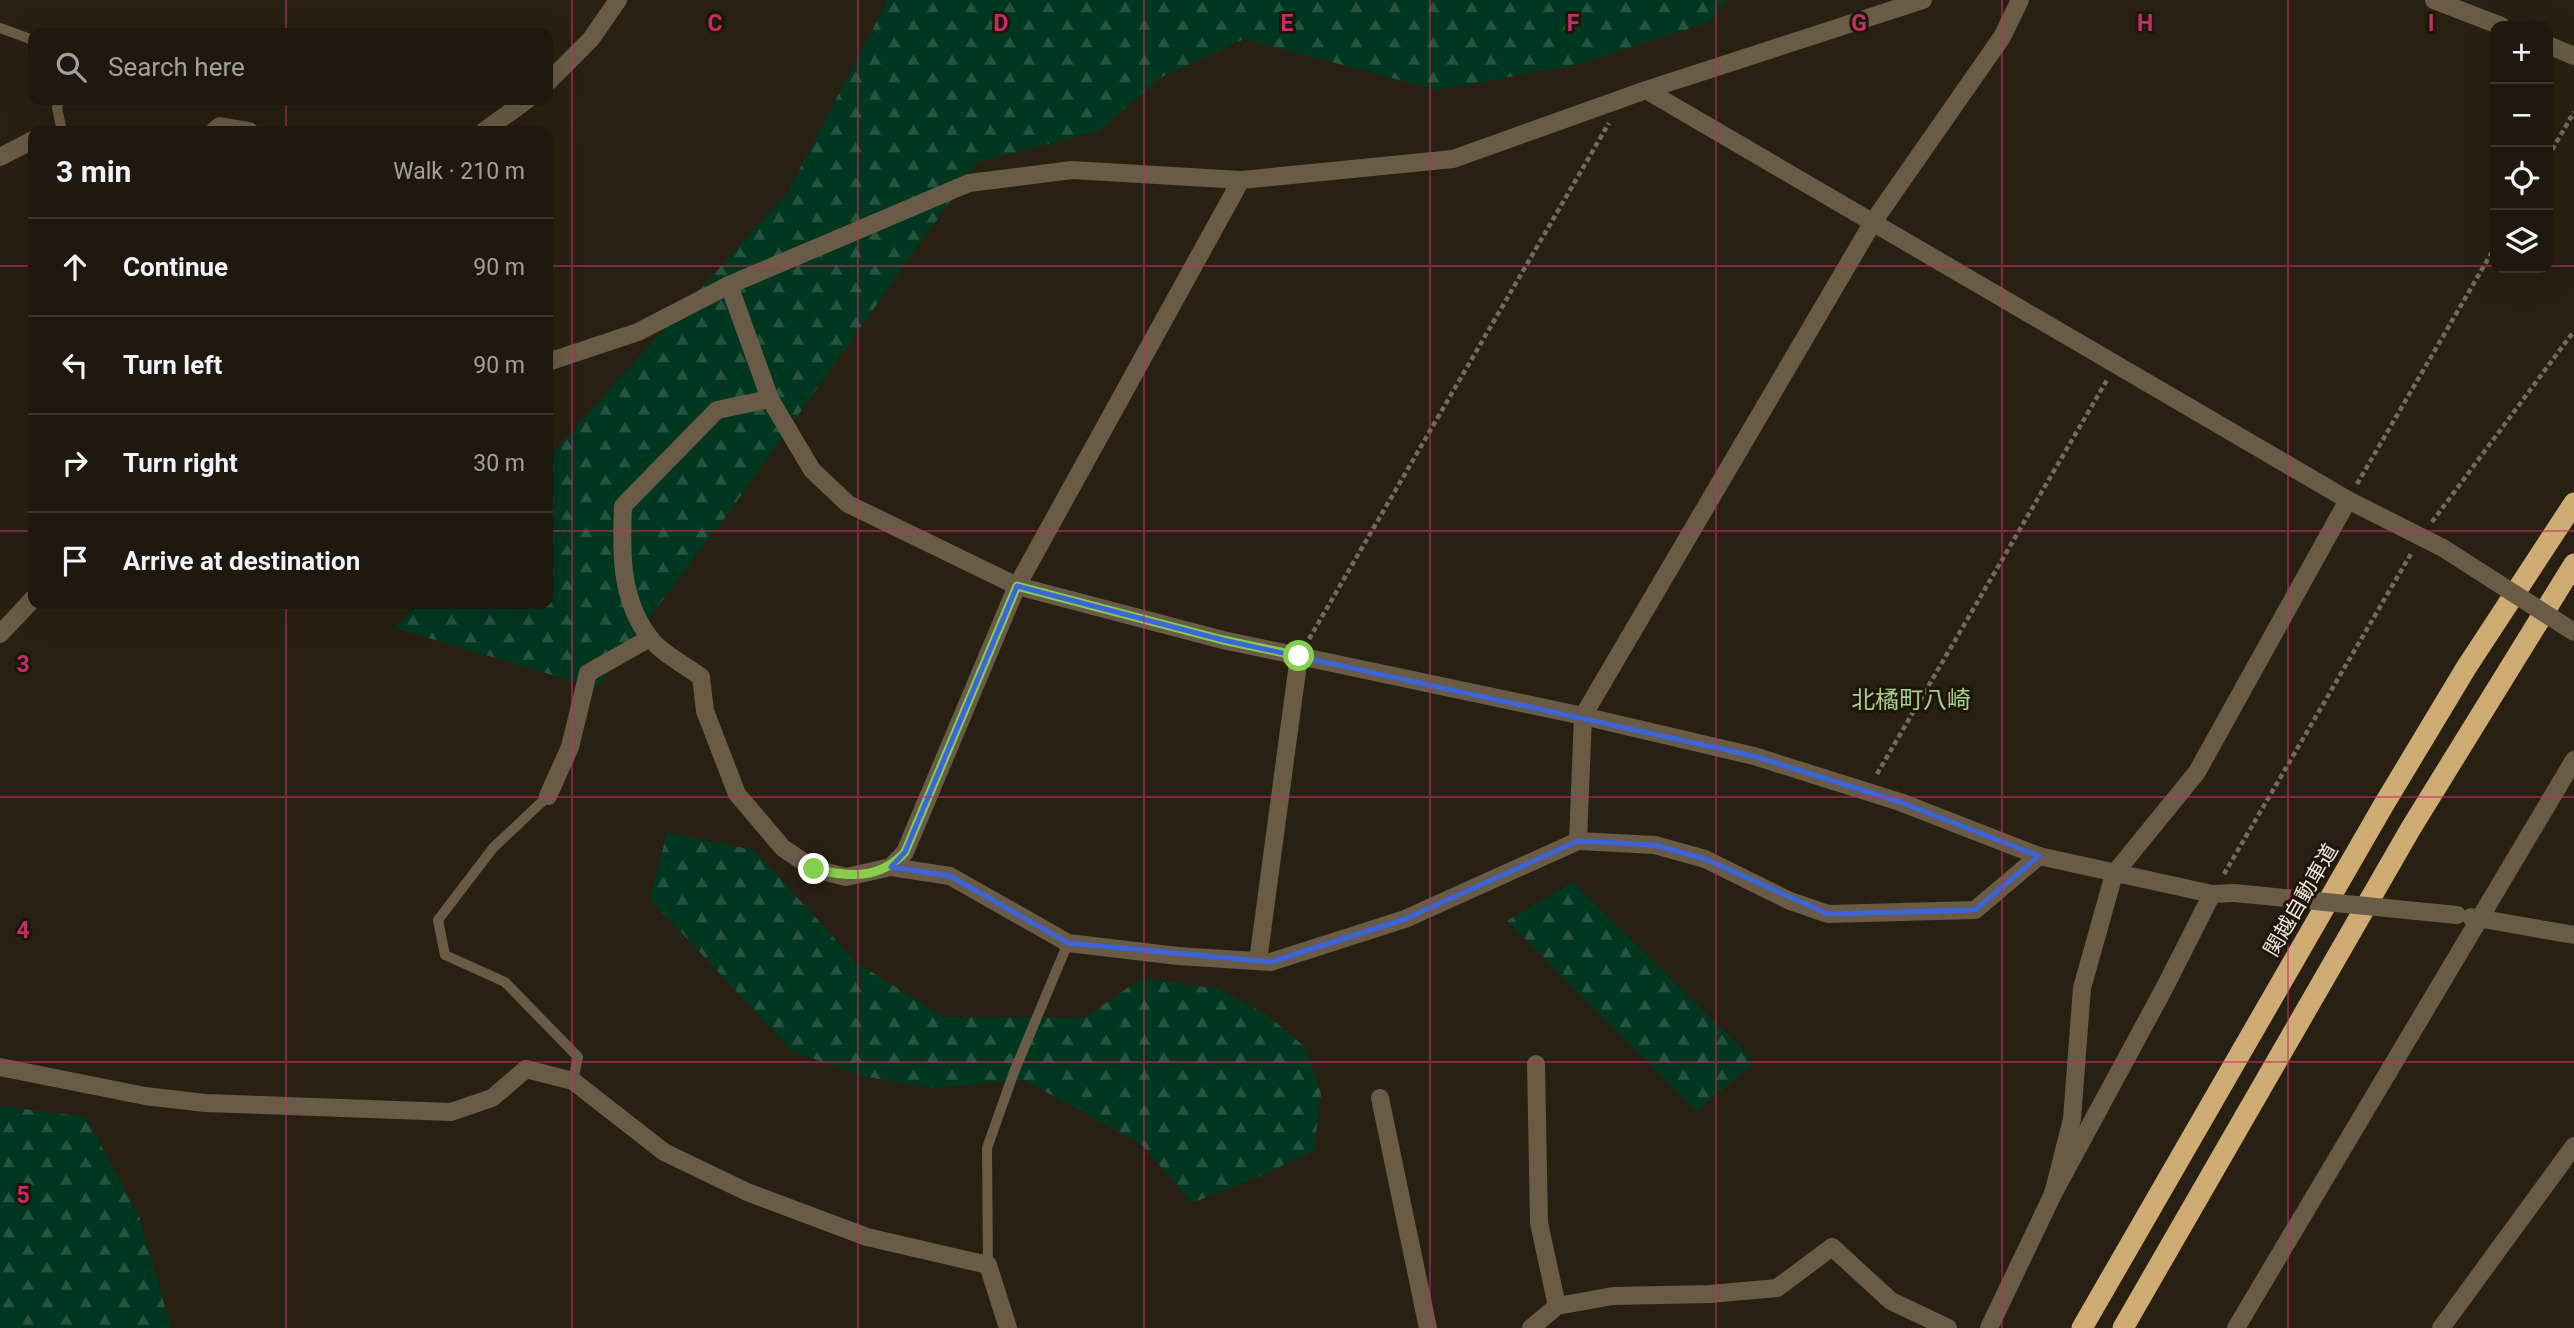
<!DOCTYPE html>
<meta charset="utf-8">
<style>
:root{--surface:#1e180e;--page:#2b251c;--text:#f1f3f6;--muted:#a1a09e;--line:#3c372e}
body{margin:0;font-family:Roboto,"Noto Sans JP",sans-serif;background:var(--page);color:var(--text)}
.controls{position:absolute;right:21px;top:21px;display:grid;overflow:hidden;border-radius:14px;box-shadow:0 7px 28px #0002}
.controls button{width:63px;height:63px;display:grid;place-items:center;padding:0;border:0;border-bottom:2px solid var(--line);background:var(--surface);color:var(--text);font:35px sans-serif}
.stop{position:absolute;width:21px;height:21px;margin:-16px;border:5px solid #85cf4c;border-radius:50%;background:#fff}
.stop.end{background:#85cf4c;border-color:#fff;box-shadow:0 2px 7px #0008}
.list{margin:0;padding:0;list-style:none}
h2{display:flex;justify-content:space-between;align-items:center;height:91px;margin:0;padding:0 28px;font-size:30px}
h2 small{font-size:23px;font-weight:400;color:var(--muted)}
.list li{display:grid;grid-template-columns:46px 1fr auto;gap:21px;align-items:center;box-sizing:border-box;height:98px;padding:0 28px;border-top:2px solid var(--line)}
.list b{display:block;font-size:26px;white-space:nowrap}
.list em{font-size:23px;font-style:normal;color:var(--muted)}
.icon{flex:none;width:38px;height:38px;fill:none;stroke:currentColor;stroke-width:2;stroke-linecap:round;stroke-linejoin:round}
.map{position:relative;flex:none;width:2574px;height:1328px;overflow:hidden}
.search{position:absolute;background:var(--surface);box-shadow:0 7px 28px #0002;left:28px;top:28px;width:525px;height:77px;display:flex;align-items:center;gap:18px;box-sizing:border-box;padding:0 24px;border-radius:14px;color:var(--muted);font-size:26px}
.panel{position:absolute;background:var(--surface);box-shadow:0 7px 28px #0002;left:28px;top:126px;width:525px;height:483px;border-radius:14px}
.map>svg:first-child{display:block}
.forest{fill:url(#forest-firs)}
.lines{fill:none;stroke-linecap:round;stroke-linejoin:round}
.path{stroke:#726b5f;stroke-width:4.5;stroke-dasharray:5 3.5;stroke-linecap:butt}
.lane{stroke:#695b45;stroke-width:10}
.street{stroke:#695b45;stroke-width:18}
.highway{stroke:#ceab73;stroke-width:21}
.street-bridge{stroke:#695b45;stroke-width:18}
.route{stroke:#85cf4c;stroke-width:9}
.marked{fill:none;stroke:#3c65d9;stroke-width:5;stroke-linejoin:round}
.grid{fill:none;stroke:#c62d68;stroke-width:2;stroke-opacity:0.55}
.labels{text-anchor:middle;stroke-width:6;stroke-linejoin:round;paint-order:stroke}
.street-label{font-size:21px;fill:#efeae1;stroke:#1e1608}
.quarter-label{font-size:24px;fill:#a6cf8c;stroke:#1e1608}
.grid-label{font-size:23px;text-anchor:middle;font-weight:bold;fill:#c62d68;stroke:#1e1608;stroke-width:6;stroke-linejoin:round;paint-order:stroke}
</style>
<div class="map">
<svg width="2574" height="1328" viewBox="0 0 2574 1328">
<defs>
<pattern id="forest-firs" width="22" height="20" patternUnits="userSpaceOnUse" patternTransform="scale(1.75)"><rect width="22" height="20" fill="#003721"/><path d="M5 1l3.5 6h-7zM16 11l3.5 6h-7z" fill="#265441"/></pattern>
</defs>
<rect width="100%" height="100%" fill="#282012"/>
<!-- forest -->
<g class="forest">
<polygon points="888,0 1727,0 1710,22 1576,65 1437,90 1244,39 1160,78 1099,131 978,162 732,508 596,688 395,628 417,604 548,604 548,458 787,193"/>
<polygon points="667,833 754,850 856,962 943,1017 1084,1018 1142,978 1219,989 1267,1015 1306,1048 1321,1094 1314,1150 1263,1175 1192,1203 1141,1144 1024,1080 931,1088 862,1076 792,1051 650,899"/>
<polygon points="1573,882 1755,1062 1697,1111 1507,921"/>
<polygon points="0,1106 86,1117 139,1216 171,1328 0,1328"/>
</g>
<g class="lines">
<!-- path -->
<g class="path">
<polyline points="2548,157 2574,112"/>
<polyline points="2357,484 2495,247"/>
<polyline points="2432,522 2574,331"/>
<polyline points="1309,639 1609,123"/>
<polyline points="1877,774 2107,380"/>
<polyline points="2224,874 2412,552"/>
</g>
<!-- lane -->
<g class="lane">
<polyline points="0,28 33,40"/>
<polyline points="59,100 57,108 62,131"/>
<polyline points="548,796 493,848 438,920 445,955 505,982 578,1057 573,1081"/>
<polyline points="988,1265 987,1148 1014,1072 1068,943"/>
</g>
<!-- street -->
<g class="street">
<polyline points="2434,0 2501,26"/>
<polyline points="2548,45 2574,56"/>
<polyline points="548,82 591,39 618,0"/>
<polyline points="1646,90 2348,500 2443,548"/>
<polyline points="214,131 220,126 249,131"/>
<polyline points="484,131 527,100"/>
<polyline points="0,157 33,140"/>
<polyline points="729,285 770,399 812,470 848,504 1017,586 1223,640 1583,716 1754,756 1900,802 2039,856"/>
<polyline points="548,362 638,332 729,285 969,183 1072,170 1241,180 1453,159 1646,90 1923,0"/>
<path d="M770,399L717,410L623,506C621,552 620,598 649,637C661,653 685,665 701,677L705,711L737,794L783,848L814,869L846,877L891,867L950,876L1068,943L1178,956L1271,962L1405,919L1578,841L1655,845L1705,859L1790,901L1828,914L1975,910L2039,856L2212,894L2234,893"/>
<polyline points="0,634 33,599"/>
<polyline points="548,796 570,747 588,673 650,638"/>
<polyline points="1578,841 1583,716 1873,222 2002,37 2020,0"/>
<polyline points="891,867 905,852 1017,586 1241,180"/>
<polyline points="2471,917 2574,935"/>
<polyline points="1258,961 1299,656"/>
<polyline points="1536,1064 1539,1223 1557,1306"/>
<polyline points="0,1067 145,1096 205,1103 451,1112 492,1098 526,1069 573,1081 664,1152 747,1192 867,1237 988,1265 1008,1328"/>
<polyline points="1380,1098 1428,1328"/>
<polyline points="2053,1194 2072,1119 2082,988 2114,874 2197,772 2348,500"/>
<polyline points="1531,1328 1557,1306 1613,1296 1710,1294 1777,1288 1832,1247 1891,1301 1948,1328"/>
<polyline points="1989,1328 2053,1194 2166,985 2212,894"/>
<polyline points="2236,1328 2574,760"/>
<polyline points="2441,1328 2574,1146"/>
</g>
<!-- highway -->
<g class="highway">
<polyline points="2082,1328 2383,806 2466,668 2574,503"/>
<polyline points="2123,1328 2411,828 2574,564"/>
</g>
<!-- street-bridge -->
<g class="street-bridge">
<polyline points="2443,548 2574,632"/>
<polyline points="2234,893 2457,915"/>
</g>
</g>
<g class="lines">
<!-- route -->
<path class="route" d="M814,869C848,877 880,880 905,852L1017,586L1223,640L1299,656"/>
</g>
<!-- marked area -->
<path class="marked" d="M1017,586L1223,640L1754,756L1900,802L2039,856L1975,910L1828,914L1705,859L1655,845L1578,841L1405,919L1271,962L1068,943L950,876L891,867L905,852Z"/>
<!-- grid -->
<path class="grid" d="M286,0V33M572,0V1328M858,0V1328M1144,0V1328M1430,0V1328M1716,0V1328M2002,0V1328M2288,0V1328M286,100V131M0,266H33M548,266H2495M2548,266H2574M0,531H33M548,531H2574M286,604V1328M0,797H2574M0,1062H2574"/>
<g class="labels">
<!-- street labels -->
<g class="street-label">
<text transform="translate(2301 900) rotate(-60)" y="7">関越自動車道</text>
</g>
<!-- quarter labels -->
<g class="quarter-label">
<text x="1911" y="708">北橘町八崎</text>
</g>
</g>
<g class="grid-label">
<text x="715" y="31">C</text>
<text x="1001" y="31">D</text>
<text x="1287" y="31">E</text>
<text x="1573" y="31">F</text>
<text x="1859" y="31">G</text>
<text x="2145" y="31">H</text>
<text x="2431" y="31">I</text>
<text x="23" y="672">3</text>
<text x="23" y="938">4</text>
<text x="23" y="1203">5</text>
</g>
</svg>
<div class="controls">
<button>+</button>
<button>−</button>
<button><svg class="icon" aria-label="locate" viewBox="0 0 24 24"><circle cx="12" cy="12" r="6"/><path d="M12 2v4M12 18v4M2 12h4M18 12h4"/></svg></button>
<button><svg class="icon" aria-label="layers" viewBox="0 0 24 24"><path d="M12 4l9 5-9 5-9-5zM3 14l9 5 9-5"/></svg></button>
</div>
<div class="stop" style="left:1299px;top:656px"></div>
<div class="stop end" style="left:814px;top:869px"></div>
<div class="search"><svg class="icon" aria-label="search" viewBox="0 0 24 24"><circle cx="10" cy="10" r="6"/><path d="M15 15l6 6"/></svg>Search here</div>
<section class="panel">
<h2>3 min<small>Walk · 210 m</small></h2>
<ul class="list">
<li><svg class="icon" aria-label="ahead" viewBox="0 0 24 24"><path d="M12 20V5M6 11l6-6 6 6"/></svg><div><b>Continue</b></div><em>90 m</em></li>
<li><svg class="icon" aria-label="left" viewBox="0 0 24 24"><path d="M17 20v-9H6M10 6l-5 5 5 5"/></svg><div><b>Turn left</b></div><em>90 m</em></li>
<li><svg class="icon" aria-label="right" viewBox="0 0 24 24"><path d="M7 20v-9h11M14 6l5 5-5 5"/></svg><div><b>Turn right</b></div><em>30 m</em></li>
<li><svg class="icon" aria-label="arrive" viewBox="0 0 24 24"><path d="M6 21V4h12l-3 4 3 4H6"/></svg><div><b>Arrive at destination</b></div></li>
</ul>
</section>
</div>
